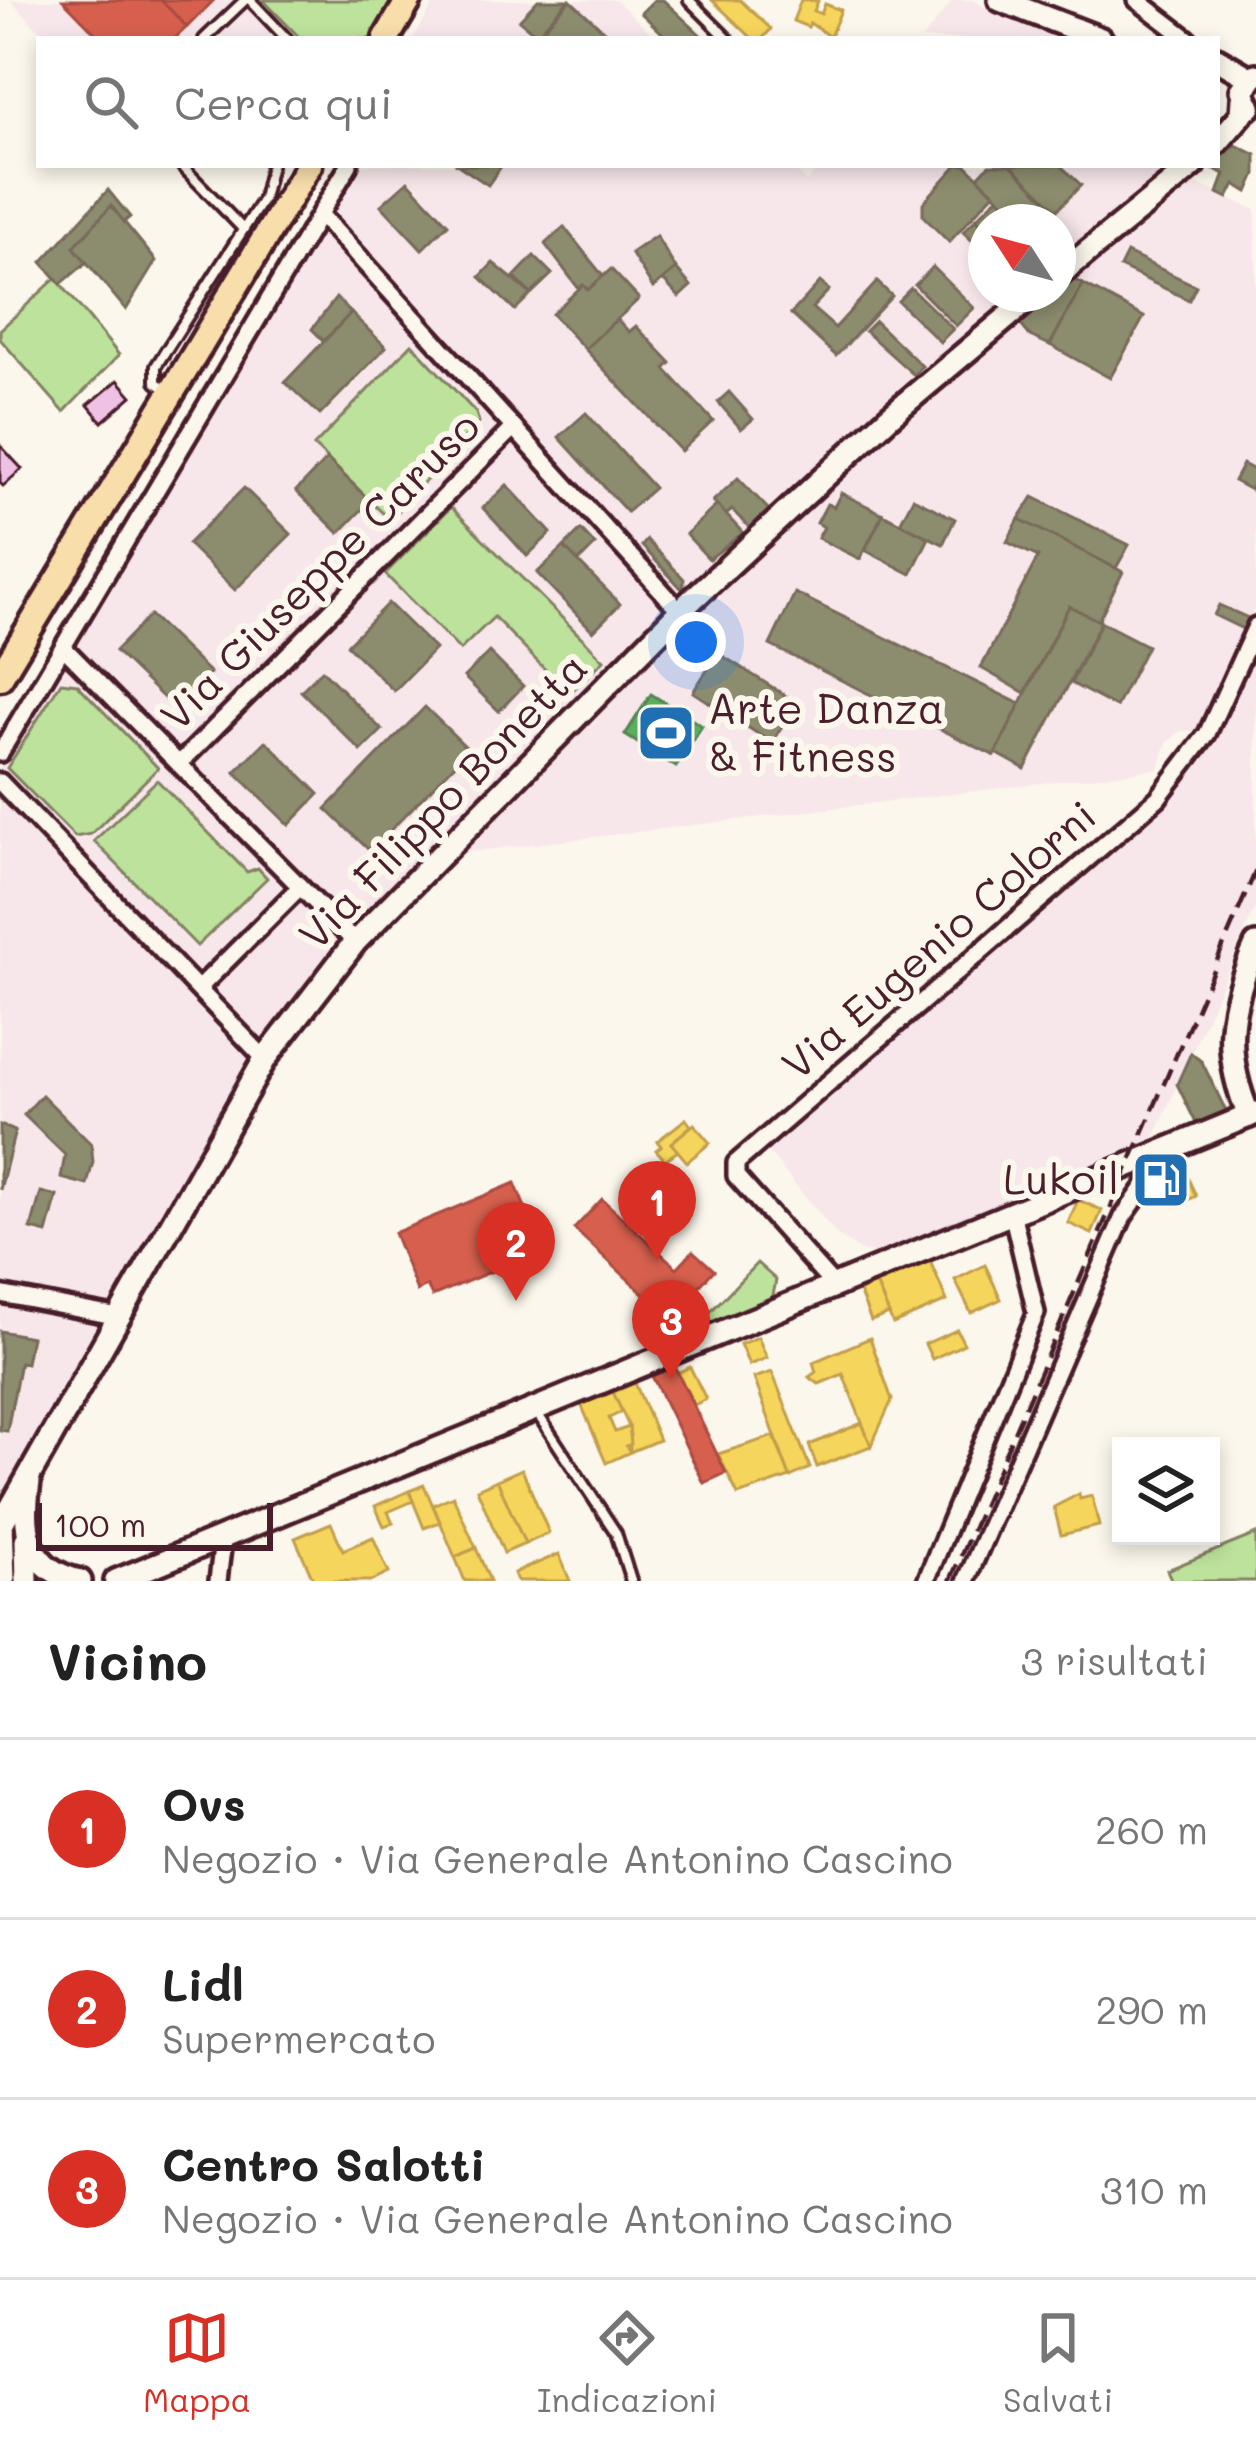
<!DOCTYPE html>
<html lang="it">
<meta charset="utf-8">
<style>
:root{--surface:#fff;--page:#f6f6f6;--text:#222;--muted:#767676;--line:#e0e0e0;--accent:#d93025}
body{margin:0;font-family:Mali,sans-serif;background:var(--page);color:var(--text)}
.controls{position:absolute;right:36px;bottom:36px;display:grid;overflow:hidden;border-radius:0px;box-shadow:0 6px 18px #0003}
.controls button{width:108px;height:108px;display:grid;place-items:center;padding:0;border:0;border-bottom:3px solid var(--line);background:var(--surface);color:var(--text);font:60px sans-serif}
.compass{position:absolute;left:968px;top:204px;width:108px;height:108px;border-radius:50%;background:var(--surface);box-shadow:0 6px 18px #0003;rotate:306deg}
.scale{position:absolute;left:36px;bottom:30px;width:237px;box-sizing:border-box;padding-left:12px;border:6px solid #4a1f2b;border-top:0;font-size:33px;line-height:42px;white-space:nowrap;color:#4a1f2b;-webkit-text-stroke:9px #fbf7ec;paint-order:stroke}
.you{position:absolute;left:696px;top:642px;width:42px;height:42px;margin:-30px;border:9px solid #fff;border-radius:50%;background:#1a73e8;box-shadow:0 0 0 18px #1a73e833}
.badge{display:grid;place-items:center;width:78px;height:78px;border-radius:50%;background:var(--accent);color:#fff;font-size:39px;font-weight:700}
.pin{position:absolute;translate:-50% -99px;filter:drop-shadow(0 3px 6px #0008)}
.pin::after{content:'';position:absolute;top:63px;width:42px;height:36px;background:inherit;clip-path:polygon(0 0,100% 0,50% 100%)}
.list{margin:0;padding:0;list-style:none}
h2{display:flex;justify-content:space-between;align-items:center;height:156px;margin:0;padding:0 48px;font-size:51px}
h2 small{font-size:39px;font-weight:400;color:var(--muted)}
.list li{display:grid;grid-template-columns:78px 1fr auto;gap:36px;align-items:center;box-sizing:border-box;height:180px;padding:0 48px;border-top:3px solid var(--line)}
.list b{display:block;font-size:45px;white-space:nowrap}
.list p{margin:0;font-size:39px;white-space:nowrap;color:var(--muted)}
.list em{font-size:39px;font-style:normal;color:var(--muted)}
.icon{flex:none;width:66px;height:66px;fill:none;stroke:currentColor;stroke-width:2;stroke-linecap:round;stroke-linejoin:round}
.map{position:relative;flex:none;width:1256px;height:1581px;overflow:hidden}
.search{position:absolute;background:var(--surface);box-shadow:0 6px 18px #0003;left:36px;right:36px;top:36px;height:132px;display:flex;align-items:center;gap:30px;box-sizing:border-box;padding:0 42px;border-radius:0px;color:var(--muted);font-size:45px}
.sheet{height:696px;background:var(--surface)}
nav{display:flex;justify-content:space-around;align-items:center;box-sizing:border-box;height:168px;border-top:3px solid var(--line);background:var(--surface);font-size:33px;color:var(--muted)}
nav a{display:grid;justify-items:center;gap:6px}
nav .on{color:var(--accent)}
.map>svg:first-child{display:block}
.built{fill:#f7e7ea;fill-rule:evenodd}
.green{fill:#bde29c;stroke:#848064;stroke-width:3}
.homes{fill:#f6d55c;stroke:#c29e4d;stroke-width:3}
.shops{fill:#d6604d;stroke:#ac4c43;stroke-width:3}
.public{fill:#5aae61;stroke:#558351;stroke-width:3}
.industry{fill:#8c8c6e;stroke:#786b5a;stroke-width:3}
.building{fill:#efc1e4;stroke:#4a1f2b;stroke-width:3}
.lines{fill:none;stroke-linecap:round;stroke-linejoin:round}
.lane-casing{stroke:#4a1f2b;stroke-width:16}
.street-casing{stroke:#4a1f2b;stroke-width:24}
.secondary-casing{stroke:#4a1f2b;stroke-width:30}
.primary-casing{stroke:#4a1f2b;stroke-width:33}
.lane{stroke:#fbf7ec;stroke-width:8}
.street{stroke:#fbf7ec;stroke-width:15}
.secondary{stroke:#fbf7ec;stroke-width:21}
.primary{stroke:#f8deab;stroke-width:24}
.rail{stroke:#4a1f2b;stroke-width:4.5;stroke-dasharray:18 9;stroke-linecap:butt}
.labels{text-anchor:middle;stroke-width:12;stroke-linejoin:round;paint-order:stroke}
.street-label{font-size:42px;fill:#4a1f2b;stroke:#fbf7ec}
.poi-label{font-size:42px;fill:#4a1f2b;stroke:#fbf7ec;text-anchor:start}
</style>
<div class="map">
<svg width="1256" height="1581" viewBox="0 0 1256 1581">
<rect width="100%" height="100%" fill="#fbf7ec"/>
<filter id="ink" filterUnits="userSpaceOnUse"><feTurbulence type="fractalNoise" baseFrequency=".00833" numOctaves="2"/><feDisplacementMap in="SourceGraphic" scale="24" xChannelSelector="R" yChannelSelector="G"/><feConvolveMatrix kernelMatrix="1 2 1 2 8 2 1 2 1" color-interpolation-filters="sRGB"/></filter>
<g filter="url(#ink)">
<!-- built -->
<g class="built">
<polygon points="10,0 284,0 316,39 48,39"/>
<polygon points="436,0 616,0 657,39 413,39"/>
<polygon points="953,0 973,0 1003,16 1076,39 922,39"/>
<path d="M338,165H789L807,182L821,165H1212L1193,182L1256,210V604L1200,731H1180L1167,743L1158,769L461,853L377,936L276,1063L42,1470L0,1520V729ZM986,222H1058V294H986Z"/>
<polygon points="1256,641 1256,906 1151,1145 886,1254 863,1252 838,1236 763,1146 1160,805 1211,744"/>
</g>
<!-- green -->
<g class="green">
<polygon points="263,0 395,0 372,39 301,39"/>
<polygon points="56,278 119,355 64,412 0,339 0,330"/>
<polygon points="412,344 476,413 479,422 390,520 314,446"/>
<polygon points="451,507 604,660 569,694 494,617 460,650 385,574"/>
<polygon points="61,682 77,684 158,768 91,834 75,837 7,768"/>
<polygon points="157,780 247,872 258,868 267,878 197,946 94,841"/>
<polygon points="757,1263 776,1280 772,1301 689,1334"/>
<polygon points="1256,1534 1256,1581 1172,1581 1167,1570"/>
</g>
<!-- homes -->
<g class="homes">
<polygon points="712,0 740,0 771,29 762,39 753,39"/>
<polygon points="801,0 818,1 814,11 821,14 825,4 841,10 830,37 810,23 808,27 793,21"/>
<polygon points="686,1119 691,1126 671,1143 678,1151 665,1160 656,1150 661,1146 657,1141"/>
<polygon points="694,1124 710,1143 687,1162 671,1143"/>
<polygon points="1187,1176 1196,1196 1178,1205 1168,1184"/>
<polygon points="1078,1200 1102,1210 1092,1234 1068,1223"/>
<polygon points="930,1261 947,1301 893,1324 876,1284"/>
<polygon points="985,1265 1001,1299 971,1313 955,1280"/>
<polygon points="876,1284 889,1314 871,1321 859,1291"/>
<polygon points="957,1330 964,1344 932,1359 925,1344"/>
<polygon points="758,1337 767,1358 749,1365 740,1344"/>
<polygon points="870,1338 892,1400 871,1446 843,1374 819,1384 809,1377 816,1372 813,1362"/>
<polygon points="690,1367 706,1399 694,1405 678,1373"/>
<polygon points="772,1372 810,1468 790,1477 754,1378"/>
<polygon points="635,1383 659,1440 630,1452 629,1427 613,1392"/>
<polygon points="613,1392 622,1412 609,1418 615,1432 629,1427 631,1444 626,1446 630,1452 606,1463 581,1404"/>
<polygon points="862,1423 871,1446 817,1467 809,1445"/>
<polygon points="774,1436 790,1477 738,1495 718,1454"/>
<polygon points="522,1469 549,1533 525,1544 497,1480"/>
<polygon points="497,1480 525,1544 504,1553 477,1489"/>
<polygon points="424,1485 440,1522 424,1528 409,1491"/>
<polygon points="409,1491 413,1501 388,1512 393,1523 384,1526 375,1506"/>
<polygon points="1079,1494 1080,1499 1092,1496 1099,1526 1061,1535 1054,1507"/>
<polygon points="453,1496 476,1548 455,1557 433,1505"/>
<polygon points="331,1523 343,1550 373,1537 389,1573 372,1581 314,1581 295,1538"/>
<polygon points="476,1548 490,1581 465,1581 457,1562 455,1557"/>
<polygon points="559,1554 570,1581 517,1581 514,1573"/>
</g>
<!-- shops -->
<g class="shops">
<polygon points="63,0 161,0 187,27 174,39 101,39"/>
<polygon points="161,0 214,0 187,27"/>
<polygon points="515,1183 538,1239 490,1259 495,1270 432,1296 427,1286 417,1291 394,1233"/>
<polygon points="602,1199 677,1268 693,1251 714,1270 670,1318 574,1229"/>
<polygon points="675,1367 726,1473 704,1483 652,1376"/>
</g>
<!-- public -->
<polygon class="public" points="651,694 702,726 676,767 625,735"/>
<!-- industry -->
<g class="industry">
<polygon points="538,0 568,0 537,35 519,20"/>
<polygon points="570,0 613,39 541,39 537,35"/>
<polygon points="654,0 663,0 705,39 659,39 663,34 641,13"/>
<polygon points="1236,145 1256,155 1256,174 1248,192 1235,184 1228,198 1218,193 1225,174 1209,167"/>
<polygon points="458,165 502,165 488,185"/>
<polygon points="957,165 966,165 994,193 949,242 923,216 923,203"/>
<polygon points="989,165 1011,165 1046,199 1025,222 978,177"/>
<polygon points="1011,165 1060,165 1081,185 1057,210"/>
<polygon points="408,181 448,224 422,249 381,205"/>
<polygon points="108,190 130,217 124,222 111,206 74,247 87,262 61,284 42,262"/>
<polygon points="998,197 1025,222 986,222 986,229 976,219"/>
<polygon points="111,206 156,261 126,310 74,247"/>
<polygon points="976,219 986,229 986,254 963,232"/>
<polygon points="564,227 603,276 588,290 583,285 579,289 545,244"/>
<polygon points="656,236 676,269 653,288 631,253"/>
<polygon points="1127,253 1196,286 1189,300 1120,267"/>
<polygon points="534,256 552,274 531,294 514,277"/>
<polygon points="493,263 531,294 515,310 480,277"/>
<polygon points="933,267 974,308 956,326 915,285"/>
<polygon points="611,269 639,299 585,349 552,314 583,285 588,290"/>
<polygon points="676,269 691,286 679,297 663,280"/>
<polygon points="1070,278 1083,284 1050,345 1030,336 1017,320 1050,294 1058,294"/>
<polygon points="820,282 829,290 812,308 835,328 877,282 892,296 836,356 791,314"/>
<polygon points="1083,284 1144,317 1110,378 1050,345"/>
<polygon points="911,288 953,329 940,342 898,301"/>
<polygon points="336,298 351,313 324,341 312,329"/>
<polygon points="351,313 386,347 320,415 285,382"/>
<polygon points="617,319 629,332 636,326 671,363 665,369 713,421 681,451 585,349"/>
<polygon points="875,321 922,366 914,375 865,331"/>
<polygon points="729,392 753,419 741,429 718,402"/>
<polygon points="586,413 654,488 627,512 559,437"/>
<polygon points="327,459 370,501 339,533 296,491"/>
<polygon points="1243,464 1256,471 1251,490 1234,481"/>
<polygon points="738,478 770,511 751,529 732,510 726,515 713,501"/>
<polygon points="507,485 551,533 527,556 483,508"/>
<polygon points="244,488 291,534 235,590 188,544"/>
<polygon points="841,493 883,514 860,559 818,538 824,527 817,523 827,504 834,507"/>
<polygon points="1033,497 1129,545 1116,568 1019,519"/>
<polygon points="913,498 955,519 943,544 900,523"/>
<polygon points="717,505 743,533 709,559 686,534"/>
<polygon points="883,514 929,538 911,574 865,550"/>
<polygon points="1019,519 1123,572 1098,621 1069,606 1025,693 981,668 1038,557 1007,542"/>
<polygon points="581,530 595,545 578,562 564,547"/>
<polygon points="647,540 684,579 683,590 642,546"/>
<polygon points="564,547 620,604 593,631 537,573"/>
<polygon points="795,593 1020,704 995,756 770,645"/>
<polygon points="388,603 435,649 394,691 347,645"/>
<polygon points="1219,605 1248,618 1247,631 1214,615"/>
<polygon points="1069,606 1101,622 1025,769 996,753"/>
<polygon points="150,615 210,673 175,709 115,651"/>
<polygon points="1101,622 1147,646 1116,707 1071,683"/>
<polygon points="489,652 523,686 499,711 464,677"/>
<polygon points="718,653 797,703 772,743 693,692"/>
<polygon points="322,670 382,730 361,751 301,691"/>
<polygon points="425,707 469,750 370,851 326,809"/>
<polygon points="266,741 319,794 289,825 235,772"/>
<polygon points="1191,1053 1202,1062 1227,1113 1197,1125 1177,1084"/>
<polygon points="42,1095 91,1144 93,1162 87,1185 61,1178 65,1155 24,1115"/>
<polygon points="0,1125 15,1131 0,1190"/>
<polygon points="41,1192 57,1196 47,1233 31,1229"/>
<polygon points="0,1331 31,1337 26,1363 20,1362 7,1431 0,1430"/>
</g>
<!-- building -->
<g class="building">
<polygon points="118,380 132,396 102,422 88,405"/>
<polygon points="0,445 22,469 3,486 0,483"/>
</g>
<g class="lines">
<defs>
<g id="lane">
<polyline points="250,0 287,39"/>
<polyline points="689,0 728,39"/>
<polyline points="204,39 245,0"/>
<polyline points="181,165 243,229"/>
<polyline points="166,390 156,382 156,366 263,199 271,165"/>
<polyline points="535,1410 616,1533 631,1581"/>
</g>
<g id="street">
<polyline points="1137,0 1188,39"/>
<polyline points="320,214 680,611"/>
<polyline points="63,647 355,942"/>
<polyline points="0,753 349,165"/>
<polyline points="179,764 513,428"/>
<polyline points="0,782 265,1059"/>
<polyline points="199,988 300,887"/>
<polyline points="833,1285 736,1176 736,1163 1158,798 1207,734 1256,626"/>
<polyline points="0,1294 119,1317"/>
<polyline points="218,1581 223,1540"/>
<polyline points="926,1581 1036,1313 1012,1212"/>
<polyline points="966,1581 1123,1217 1157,1169 1154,1155"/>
</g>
<g id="secondary">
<polyline points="1000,0 1101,39"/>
<polyline points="1217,59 1250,78"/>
<polyline points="1250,107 1242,90 1256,75"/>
<polyline points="1217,143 1242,114 1243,99"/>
<polyline points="1058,276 1194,165"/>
<path d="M1249,1116C1222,1052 1228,1008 1256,945"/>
<path d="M29,1482C22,1529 26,1569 80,1581"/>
<polyline points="2,1523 4,1581"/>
<polyline points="0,1527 265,1059 355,942 680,611 890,416 1035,294"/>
<polyline points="26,1540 27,1581"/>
<polyline points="116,1581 1256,1113"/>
</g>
<g id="primary">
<polyline points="386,39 409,0"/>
<polyline points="0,677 309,165"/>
</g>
</defs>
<!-- lane casing -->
<use href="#lane" class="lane-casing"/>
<!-- street casing -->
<use href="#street" class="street-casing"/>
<!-- secondary casing -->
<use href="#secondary" class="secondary-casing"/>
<!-- primary casing -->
<use href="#primary" class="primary-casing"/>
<!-- lane -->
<use href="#lane" class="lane"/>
<!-- street -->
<use href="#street" class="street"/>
<!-- secondary -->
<use href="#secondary" class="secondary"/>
<!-- primary -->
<use href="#primary" class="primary"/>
<!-- rail -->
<polyline class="rail" points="950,1581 1256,870"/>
</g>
</g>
<!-- icons -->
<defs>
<symbol id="stadium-square" viewBox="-11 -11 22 22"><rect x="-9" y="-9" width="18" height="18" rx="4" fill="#1f6fb2" stroke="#fbf7ec"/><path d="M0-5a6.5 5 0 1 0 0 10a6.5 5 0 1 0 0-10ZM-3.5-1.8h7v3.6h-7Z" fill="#fff"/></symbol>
<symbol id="fuel-square" viewBox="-11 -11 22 22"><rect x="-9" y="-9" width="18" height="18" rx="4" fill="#1f6fb2" stroke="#fbf7ec"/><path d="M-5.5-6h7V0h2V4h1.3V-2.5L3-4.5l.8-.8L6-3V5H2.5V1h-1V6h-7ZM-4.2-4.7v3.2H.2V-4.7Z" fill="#fff"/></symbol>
</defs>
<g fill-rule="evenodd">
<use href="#stadium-square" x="633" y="700" width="66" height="66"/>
<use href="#fuel-square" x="1128" y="1147" width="66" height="66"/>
</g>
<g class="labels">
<!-- street labels -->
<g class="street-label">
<text transform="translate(320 571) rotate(-45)" y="15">Via Giuseppe Caruso</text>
<text transform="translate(443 801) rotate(-46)" y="15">Via Filippo Bonetta</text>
<text transform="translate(939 940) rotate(-41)" y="15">Via Eugenio Colorni</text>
</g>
<!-- poi labels -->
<g class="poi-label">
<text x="708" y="724">Arte Danza<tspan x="708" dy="48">&amp; Fitness</tspan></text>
<text x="1119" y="1195" text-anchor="end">Lukoil</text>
</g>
</g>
</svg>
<div class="controls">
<button><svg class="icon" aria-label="layers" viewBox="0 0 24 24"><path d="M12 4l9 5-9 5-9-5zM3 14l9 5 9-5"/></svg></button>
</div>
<svg class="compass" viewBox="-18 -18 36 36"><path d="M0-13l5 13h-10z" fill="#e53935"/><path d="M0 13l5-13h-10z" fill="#767676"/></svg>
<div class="scale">100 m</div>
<div class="you"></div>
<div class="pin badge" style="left:657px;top:1260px">1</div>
<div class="pin badge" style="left:516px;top:1301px">2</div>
<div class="pin badge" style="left:671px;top:1379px">3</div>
<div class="search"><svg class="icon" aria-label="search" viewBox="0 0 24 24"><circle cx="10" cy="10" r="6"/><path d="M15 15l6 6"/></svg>Cerca qui</div>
</div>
<section class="sheet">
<h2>Vicino<small>3 risultati</small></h2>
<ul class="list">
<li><span class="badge">1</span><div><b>Ovs</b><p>Negozio · Via Generale Antonino Cascino</p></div><em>260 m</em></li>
<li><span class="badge">2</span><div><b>Lidl</b><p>Supermercato</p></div><em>290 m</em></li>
<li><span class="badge">3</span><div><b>Centro Salotti</b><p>Negozio · Via Generale Antonino Cascino</p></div><em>310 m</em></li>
</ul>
</section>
<nav>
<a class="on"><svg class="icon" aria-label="map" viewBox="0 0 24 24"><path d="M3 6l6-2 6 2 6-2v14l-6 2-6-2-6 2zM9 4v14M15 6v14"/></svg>Mappa</a>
<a><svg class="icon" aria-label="directions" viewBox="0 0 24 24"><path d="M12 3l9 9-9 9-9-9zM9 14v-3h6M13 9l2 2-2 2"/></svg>Indicazioni</a>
<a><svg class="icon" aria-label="saved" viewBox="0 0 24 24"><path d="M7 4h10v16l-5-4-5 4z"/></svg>Salvati</a>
</nav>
